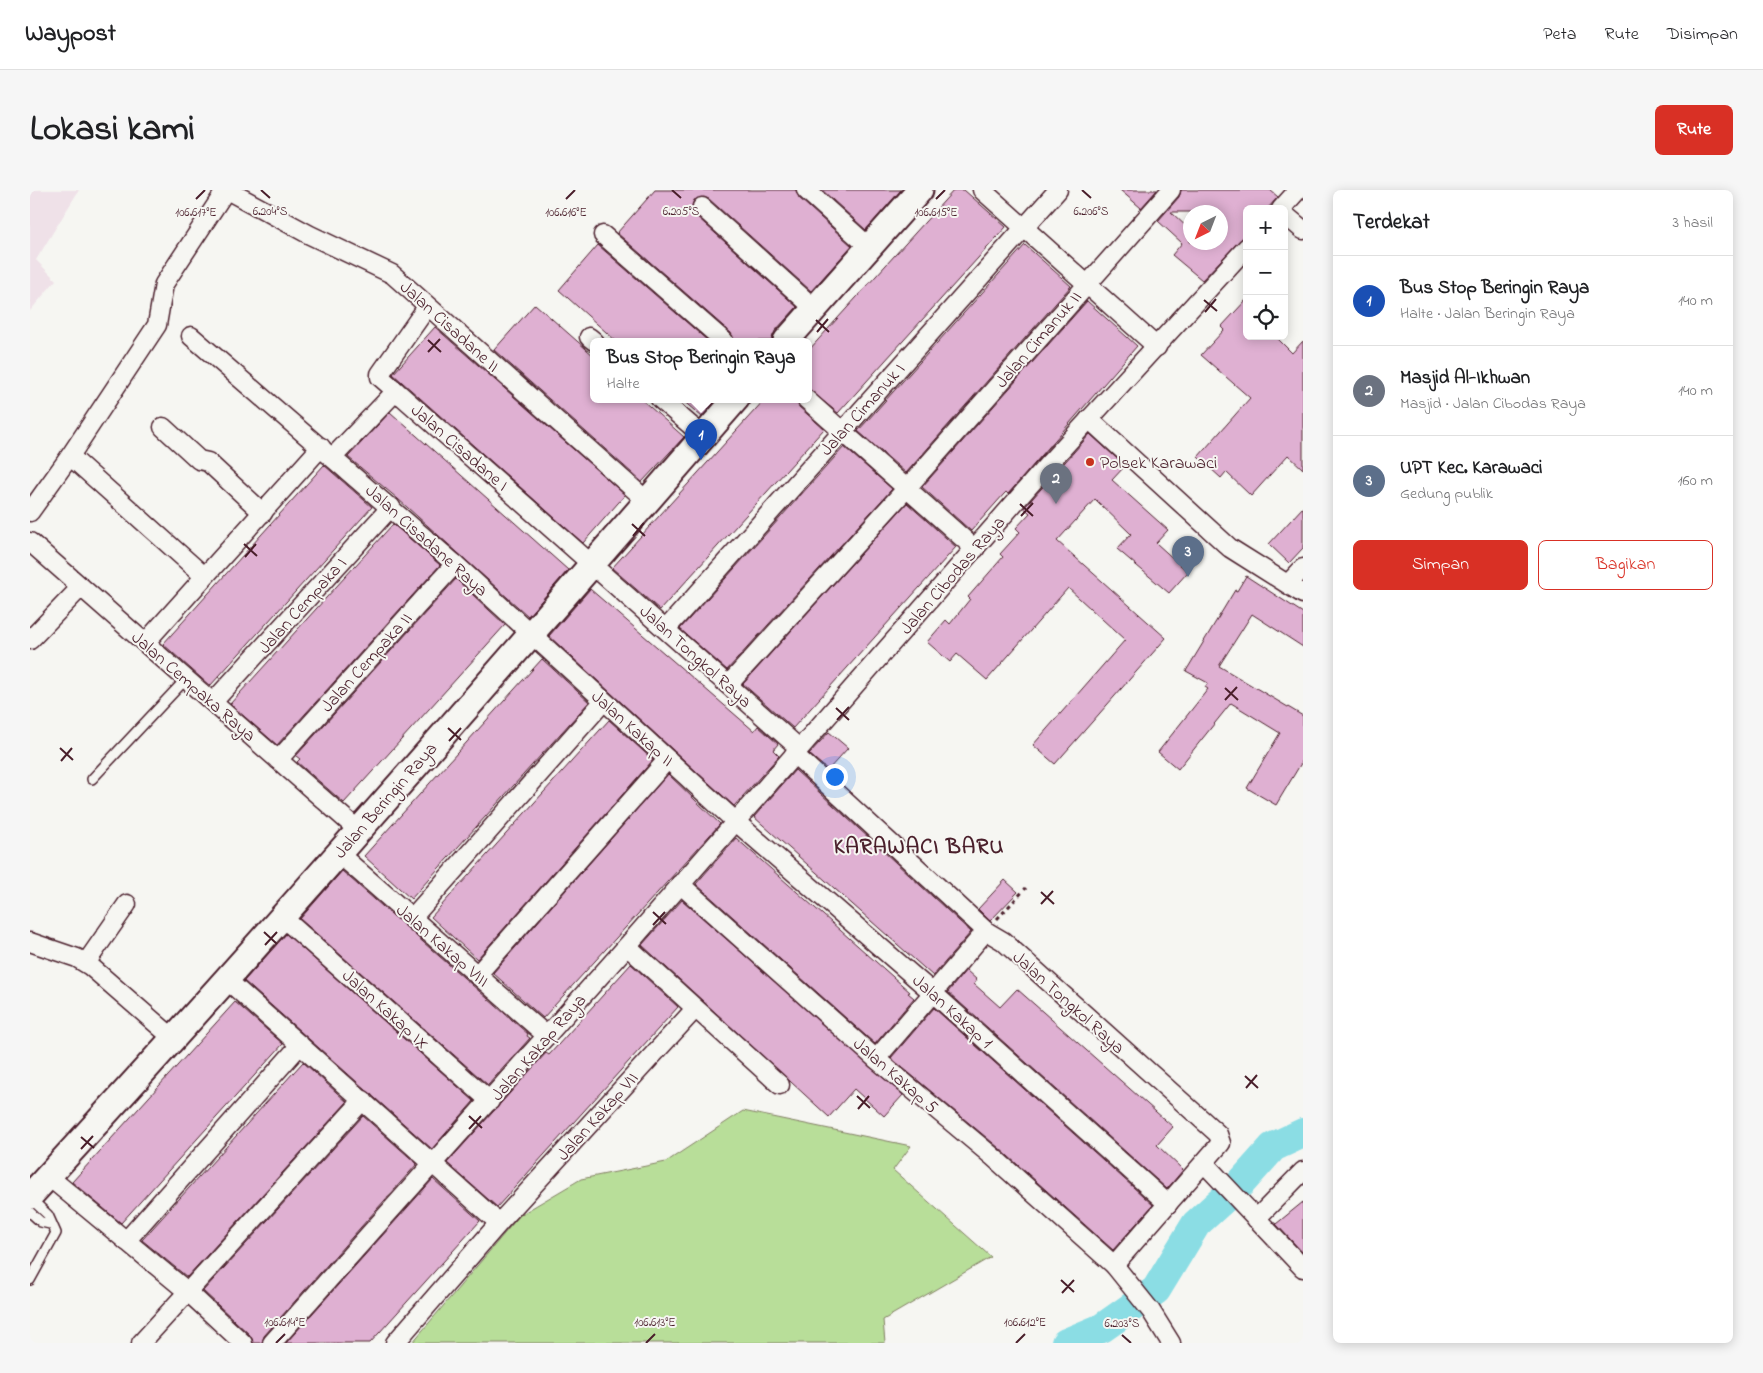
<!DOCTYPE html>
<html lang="id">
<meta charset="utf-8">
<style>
:root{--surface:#fff;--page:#f6f6f6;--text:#202124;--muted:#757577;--line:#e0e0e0;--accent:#d93025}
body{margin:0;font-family:"Indie Flower",sans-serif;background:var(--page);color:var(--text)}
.controls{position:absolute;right:15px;top:15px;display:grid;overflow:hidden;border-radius:8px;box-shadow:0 2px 12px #0003}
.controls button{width:45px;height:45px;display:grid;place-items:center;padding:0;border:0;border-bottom:1px solid var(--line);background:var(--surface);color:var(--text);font:25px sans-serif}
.compass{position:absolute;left:1153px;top:15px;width:45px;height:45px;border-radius:50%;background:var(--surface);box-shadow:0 2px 12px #0003;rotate:222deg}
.you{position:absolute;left:804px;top:586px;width:18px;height:18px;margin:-12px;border:4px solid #fff;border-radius:50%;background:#1a73e8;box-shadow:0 0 0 8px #1a73e833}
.badge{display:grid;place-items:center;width:32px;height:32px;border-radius:50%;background:var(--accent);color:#fff;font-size:16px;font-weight:700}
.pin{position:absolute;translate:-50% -41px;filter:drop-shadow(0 1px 2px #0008)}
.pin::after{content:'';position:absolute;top:26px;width:18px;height:15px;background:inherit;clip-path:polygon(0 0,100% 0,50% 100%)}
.popup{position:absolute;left:560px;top:148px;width:222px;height:65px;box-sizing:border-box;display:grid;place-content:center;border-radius:8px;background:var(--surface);filter:drop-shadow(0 1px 4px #0005);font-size:16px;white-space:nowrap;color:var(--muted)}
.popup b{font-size:19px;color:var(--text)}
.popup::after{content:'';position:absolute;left:50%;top:100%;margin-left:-10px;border:10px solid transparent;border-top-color:var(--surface)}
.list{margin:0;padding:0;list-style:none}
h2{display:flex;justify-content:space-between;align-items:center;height:65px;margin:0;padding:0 20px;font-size:21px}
h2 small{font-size:16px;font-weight:400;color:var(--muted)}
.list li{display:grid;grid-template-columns:32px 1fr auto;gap:15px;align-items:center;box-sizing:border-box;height:90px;padding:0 20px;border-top:1px solid var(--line)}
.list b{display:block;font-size:19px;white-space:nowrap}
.list p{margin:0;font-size:16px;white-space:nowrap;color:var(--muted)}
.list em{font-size:16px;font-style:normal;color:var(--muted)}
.actions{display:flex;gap:10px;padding:15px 20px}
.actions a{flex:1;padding:11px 0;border:1px solid var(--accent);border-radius:8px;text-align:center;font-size:18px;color:var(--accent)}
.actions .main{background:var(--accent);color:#fff}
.icon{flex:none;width:28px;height:28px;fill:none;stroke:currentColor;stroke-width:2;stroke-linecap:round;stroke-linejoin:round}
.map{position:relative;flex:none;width:1273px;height:1153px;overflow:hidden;border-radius:8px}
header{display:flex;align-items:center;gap:30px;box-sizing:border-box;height:70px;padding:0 25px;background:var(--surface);border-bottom:1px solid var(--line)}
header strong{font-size:24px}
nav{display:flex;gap:28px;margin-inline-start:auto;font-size:18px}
.intro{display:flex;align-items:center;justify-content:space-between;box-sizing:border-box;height:120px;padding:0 30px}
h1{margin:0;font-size:35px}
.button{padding:12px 22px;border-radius:8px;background:var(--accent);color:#fff;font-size:18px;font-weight:700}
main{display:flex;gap:30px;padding:0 30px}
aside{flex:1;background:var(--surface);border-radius:8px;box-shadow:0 2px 12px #0003}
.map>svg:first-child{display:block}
.built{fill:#efe1e8}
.green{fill:#b8de99;stroke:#817e62}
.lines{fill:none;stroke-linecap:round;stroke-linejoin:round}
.river{stroke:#8bdde4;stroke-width:30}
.building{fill:#dfb0d2;stroke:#4a1f2b;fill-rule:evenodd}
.lane-casing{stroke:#4a1f2b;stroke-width:12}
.street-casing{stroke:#4a1f2b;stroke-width:21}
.secondary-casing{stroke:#4a1f2b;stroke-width:29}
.path{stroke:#4a1f2b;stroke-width:3;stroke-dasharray:4 4;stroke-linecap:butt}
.lane{stroke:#f6f6f2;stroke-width:9}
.street{stroke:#f6f6f2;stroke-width:18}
.secondary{stroke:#f6f6f2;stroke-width:25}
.ticks{fill:none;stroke:#4a1f2b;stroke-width:2}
.poi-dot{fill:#c8321e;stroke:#f6f6f2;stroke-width:2}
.labels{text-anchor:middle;stroke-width:4;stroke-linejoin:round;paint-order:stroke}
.street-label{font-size:18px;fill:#4a1f2b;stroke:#f6f6f2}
.poi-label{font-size:18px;fill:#4a1f2b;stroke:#f6f6f2;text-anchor:start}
.district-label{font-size:22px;font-weight:bold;letter-spacing:1px;fill:#4a1f2b;stroke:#f6f6f2}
.ticks-label{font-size:12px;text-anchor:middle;fill:#4a1f2b;stroke:#f6f6f2;stroke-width:4;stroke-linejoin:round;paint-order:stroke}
</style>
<header>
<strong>Waypost</strong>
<nav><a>Peta</a><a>Rute</a><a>Disimpan</a></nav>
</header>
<div class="intro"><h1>Lokasi kami</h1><a class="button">Rute</a></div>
<main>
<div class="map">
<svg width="1273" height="1153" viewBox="0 0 1273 1153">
<rect width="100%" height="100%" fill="#f6f6f2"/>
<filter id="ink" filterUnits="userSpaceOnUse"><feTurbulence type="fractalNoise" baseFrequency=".02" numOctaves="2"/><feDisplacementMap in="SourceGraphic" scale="10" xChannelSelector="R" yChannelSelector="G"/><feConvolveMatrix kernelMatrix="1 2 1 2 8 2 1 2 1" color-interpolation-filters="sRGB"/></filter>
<g filter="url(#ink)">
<!-- built -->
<polygon class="built" points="0,0 49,0 6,70 26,90 0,121"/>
<!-- green -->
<polygon class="green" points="713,921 881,956 863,980 961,1067 853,1130 855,1153 382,1153 490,1025 551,989 636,972"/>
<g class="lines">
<!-- river -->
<polyline class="river" points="1036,1153 1072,1138 1126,1100 1166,1034 1210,994 1243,957 1273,943"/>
</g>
<!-- building -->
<g class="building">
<polygon points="625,0 766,0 769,8 822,56 781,101 679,9 674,7 664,10 662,15 665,25 767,117 745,141 741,151 704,151 701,143 587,43"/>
<polygon points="792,0 871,0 836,40"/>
<polygon points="924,0 934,0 976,37 808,223 778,199 778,161"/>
<polygon points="1090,0 1127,0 1111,18"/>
<path d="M1151,0H1240L1248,7L1237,19H1217V43L1172,90L1142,65L1152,53L1128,31L1149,7ZM1141,22H1190V52L1177,54L1160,52V40Z"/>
<polygon points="568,55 678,151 586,151 529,100"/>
<polygon points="995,55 1041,96 876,283 828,241"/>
<polygon points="1217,109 1217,146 1245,146 1262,163 1273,151 1273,279 1258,265 1221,306 1196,282 1191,288 1168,267 1220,208 1171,165 1194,140 1191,137"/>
<polygon points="1057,111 1107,156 978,304 976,302 974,304 941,341 892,297"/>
<polygon points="505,114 564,166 564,209 611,209 654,247 612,292 464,160"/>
<polygon points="405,137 595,305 553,353 363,184"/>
<polygon points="651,209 687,209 672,227"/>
<polygon points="735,209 766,209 769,217 794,239 630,420 582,378"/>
<polygon points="360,222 538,380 498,426 368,309 318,267"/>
<polygon points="1060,244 1095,276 1082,290 1138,340 1126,353 1158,382 1139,403 1087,359 1101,344 1065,309 1027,351 1136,448 1025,574 1003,555 1095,450 1038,398 957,490 927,464 920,472 897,452 916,430 920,434 940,409 938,407 973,367 970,364 990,342 986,338 1000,323 994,318"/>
<polygon points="814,257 862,299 697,480 650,439"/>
<polygon points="294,275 342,317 180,496 133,454"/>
<polygon points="877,313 926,357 763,538 713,494"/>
<polygon points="1273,317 1273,358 1259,373 1239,354"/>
<polygon points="363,334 410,375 247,555 200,514"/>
<polygon points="1216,386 1273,423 1273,457 1222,424 1189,476 1273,526 1273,570 1246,615 1217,598 1250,543 1201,513 1148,579 1128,562 1178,499 1175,497 1178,493 1156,481 1205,400 1207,401"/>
<polygon points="426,389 475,435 314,613 267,572 270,569 266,566"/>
<polygon points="560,399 724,541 728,536 748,554 743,560 749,566 704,616 519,446"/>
<polygon points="512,469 559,512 381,709 334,666"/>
<polygon points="579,530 623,570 447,769 401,727"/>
<polygon points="799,542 818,558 798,580 779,564"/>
<polygon points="765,580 941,742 903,786 724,627"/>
<polygon points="638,584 690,634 513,828 463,783"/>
<polygon points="706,648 880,802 878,803 884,808 845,854 666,694"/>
<polygon points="312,681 498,844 497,846 500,848 458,895 270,729"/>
<polygon points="975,690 988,702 960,731 948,719"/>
<polygon points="652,710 873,905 854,926 824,899 799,927 612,755"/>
<polygon points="256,744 444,911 402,959 214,791"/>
<polygon points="601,774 648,817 467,1017 417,973 516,863 519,865"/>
<polygon points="936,780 947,790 944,794 970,817 987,799 1143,937 1127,955 1153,980 1137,999 918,802"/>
<polygon points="205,812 253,854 91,1033 42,992"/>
<polygon points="904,818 1123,1015 1083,1060 969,958 861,868"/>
<polygon points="273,872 317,912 157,1087 112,1050"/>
<polygon points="333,926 387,974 234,1146 232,1153 223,1153 220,1145 173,1101"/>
<polygon points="403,989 450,1031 340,1153 256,1153"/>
<polygon points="1273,1012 1273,1063 1246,1034"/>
</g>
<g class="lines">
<defs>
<g id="lane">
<polyline points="62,589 156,489"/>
<polyline points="0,1008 18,1025 26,1043 0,1090"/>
<polyline points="0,1022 11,1032 20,1034"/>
</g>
<g id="street">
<polyline points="197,0 280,45 362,84 617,311"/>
<polyline points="776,0 839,57"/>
<polyline points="952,0 1127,157"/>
<polyline points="672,17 785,119"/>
<polyline points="1251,19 1268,0"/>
<polyline points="1254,24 1273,40"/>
<polyline points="573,45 694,151"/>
<polyline points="161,146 425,374 705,631 903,803 1138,1014"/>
<polyline points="559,147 564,151"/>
<polyline points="366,201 350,187 350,184 397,117"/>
<polyline points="630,209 673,246"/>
<polyline points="776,209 945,359"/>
<polyline points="1059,229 1200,358 1273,404"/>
<polyline points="133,237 169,270 178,272 233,323"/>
<polyline points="40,266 174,386"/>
<polyline points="303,267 366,201 769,558"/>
<polyline points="0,322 40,266 127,135 134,94 196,0"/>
<polyline points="0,352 328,640"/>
<polyline points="1258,394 1273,378"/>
<polyline points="636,439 1028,0"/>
<polyline points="0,450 51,397"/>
<polyline points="115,453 291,257"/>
<polyline points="699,494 876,299 1141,0"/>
<polyline points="183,512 361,317"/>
<polyline points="764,564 956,741 973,751 1188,944 1191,953 1084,1075"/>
<polyline points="248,570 425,374"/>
<polyline points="308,663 517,846"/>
<polyline points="650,694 846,869 962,966 1084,1075 1121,1121 1141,1153"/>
<polyline points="252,727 460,911"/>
<polyline points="382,728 573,512"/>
<polyline points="0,752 47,768 60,776 144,849"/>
<polyline points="597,756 750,895"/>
<polyline points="56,773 97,714"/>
<polyline points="447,785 637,570"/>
<polyline points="197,790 469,1033"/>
<polyline points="846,869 956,741"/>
<polyline points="1174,973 1273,1078"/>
<polyline points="18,986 158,1102 213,1153"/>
<polyline points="1226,1029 1273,981"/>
<polyline points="96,1051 270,855"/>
<polyline points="111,1153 333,910"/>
<polyline points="242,1153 597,756 1020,272 1217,57"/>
<polyline points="365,1153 469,1033 665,819"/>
</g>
<g id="secondary">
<polyline points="756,151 890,0"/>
<path d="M0,1006C240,745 473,477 706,209"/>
</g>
</defs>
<!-- lane casing -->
<use href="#lane" class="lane-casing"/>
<!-- street casing -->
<use href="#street" class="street-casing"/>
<!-- secondary casing -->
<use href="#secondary" class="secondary-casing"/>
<!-- path -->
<polyline class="path" points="967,729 996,698"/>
<!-- lane -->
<use href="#lane" class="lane"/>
<!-- street -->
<use href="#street" class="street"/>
<!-- secondary -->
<use href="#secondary" class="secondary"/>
</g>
</g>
<!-- ticks -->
<path class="ticks" d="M231,0L240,8M642,0L651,8M1052,0L1061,8M166,9L175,0M536,9L545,0M906,9L915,0M1174,110L1187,121M1175,122L1186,109M786,130L799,142M787,142L798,129M398,150L411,162M398,162L410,149M990,314L1003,326M991,326L1003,313M602,334L615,346M603,346L614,333M214,354L227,366M215,367L226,354M1195,498L1208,510M1195,510L1207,497M806,518L819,530M807,530L819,517M418,538L431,550M419,551L431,538M30,558L43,570M31,571L42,558M1011,702L1024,714M1011,714L1023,701M623,722L636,734M623,735L635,722M234,742L247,754M235,755L247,742M1215,886L1228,898M1216,898L1227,885M827,906L840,918M828,919L839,906M439,926L452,938M439,939L451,926M51,947L64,958M51,959L63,946M1031,1090L1044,1102M1032,1103L1044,1090M1092,1145L1101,1153M246,1153L255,1144M616,1153L625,1144M986,1153L995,1144"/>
<!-- markers -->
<circle class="poi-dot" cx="1060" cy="272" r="5"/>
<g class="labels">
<!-- street labels -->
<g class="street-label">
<text transform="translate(420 136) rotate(42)" y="6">Jalan Cisadane II</text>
<text transform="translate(1008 149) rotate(-49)" y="6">Jalan Cimanuk II</text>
<text transform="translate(832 219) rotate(-48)" y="6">Jalan Cimanuk I</text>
<text transform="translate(430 257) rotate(41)" y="6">Jalan Cisadane I</text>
<text transform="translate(397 350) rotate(42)" y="6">Jalan Cisadane Raya</text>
<text transform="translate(922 385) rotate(-49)" y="6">Jalan Cibodas Raya</text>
<text transform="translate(272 415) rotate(-48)" y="6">Jalan Cempaka I</text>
<text transform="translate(666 466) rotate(42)" y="6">Jalan Tongkol Raya</text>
<text transform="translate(336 472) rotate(-48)" y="6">Jalan Cempaka II</text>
<text transform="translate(164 496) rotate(41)" y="6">Jalan Cempaka Raya</text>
<text transform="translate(603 538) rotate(42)" y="6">Jalan Kakap II</text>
<text transform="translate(355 610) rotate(-49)" y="6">Jalan Beringin Raya</text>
<text transform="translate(413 755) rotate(41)" y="6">Jalan Kakap VIII</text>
<text transform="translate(1039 812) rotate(42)" y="6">Jalan Tongkol Raya</text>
<text transform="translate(356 819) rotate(42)" y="6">Jalan Kakap IX</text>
<text transform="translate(923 821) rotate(42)" y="6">Jalan Kakap 1</text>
<text transform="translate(508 857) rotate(-49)" y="6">Jalan Kakap Raya</text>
<text transform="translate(866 885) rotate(41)" y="6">Jalan Kakap 5</text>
<text transform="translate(567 926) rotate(-48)" y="6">Jalan Kakap VII</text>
</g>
<!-- poi labels -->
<g class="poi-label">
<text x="1070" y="278">Polsek Karawaci</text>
</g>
<!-- district labels -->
<g class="district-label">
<text x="889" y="663">KARAWACI BARU</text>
</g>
</g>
<g class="ticks-label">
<text x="1061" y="25">6.206°S</text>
<text x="240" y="25">6.204°S</text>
<text x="651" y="25">6.205°S</text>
<text x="166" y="26">106.617°E</text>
<text x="536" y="26">106.616°E</text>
<text x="906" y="26">106.615°E</text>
<text x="255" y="1136">106.614°E</text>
<text x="625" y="1136">106.613°E</text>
<text x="995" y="1136">106.612°E</text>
<text x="1092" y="1137">6.203°S</text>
</g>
</svg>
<div class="controls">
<button>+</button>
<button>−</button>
<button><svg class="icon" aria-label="locate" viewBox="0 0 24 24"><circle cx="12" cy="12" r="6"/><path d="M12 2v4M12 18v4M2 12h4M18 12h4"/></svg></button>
</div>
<svg class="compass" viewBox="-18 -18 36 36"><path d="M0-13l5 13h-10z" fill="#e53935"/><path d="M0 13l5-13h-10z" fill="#757577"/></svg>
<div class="you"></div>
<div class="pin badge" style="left:671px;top:270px;background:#1a4fb4">1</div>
<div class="popup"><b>Bus Stop Beringin Raya</b>Halte</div>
<div class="pin badge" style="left:1026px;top:314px;background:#6b7280">2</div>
<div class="pin badge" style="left:1158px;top:387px;background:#5c6f8a">3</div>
</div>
<aside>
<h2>Terdekat<small>3 hasil</small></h2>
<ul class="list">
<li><span class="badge" style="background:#1a4fb4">1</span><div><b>Bus Stop Beringin Raya</b><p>Halte · Jalan Beringin Raya</p></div><em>140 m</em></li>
<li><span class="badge" style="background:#6b7280">2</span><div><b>Masjid Al-Ikhwan</b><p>Masjid · Jalan Cibodas Raya</p></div><em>140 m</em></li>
<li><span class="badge" style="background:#5c6f8a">3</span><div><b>UPT Kec. Karawaci</b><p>Gedung publik</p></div><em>160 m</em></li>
</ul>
<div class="actions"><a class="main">Simpan</a><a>Bagikan</a></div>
</aside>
</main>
